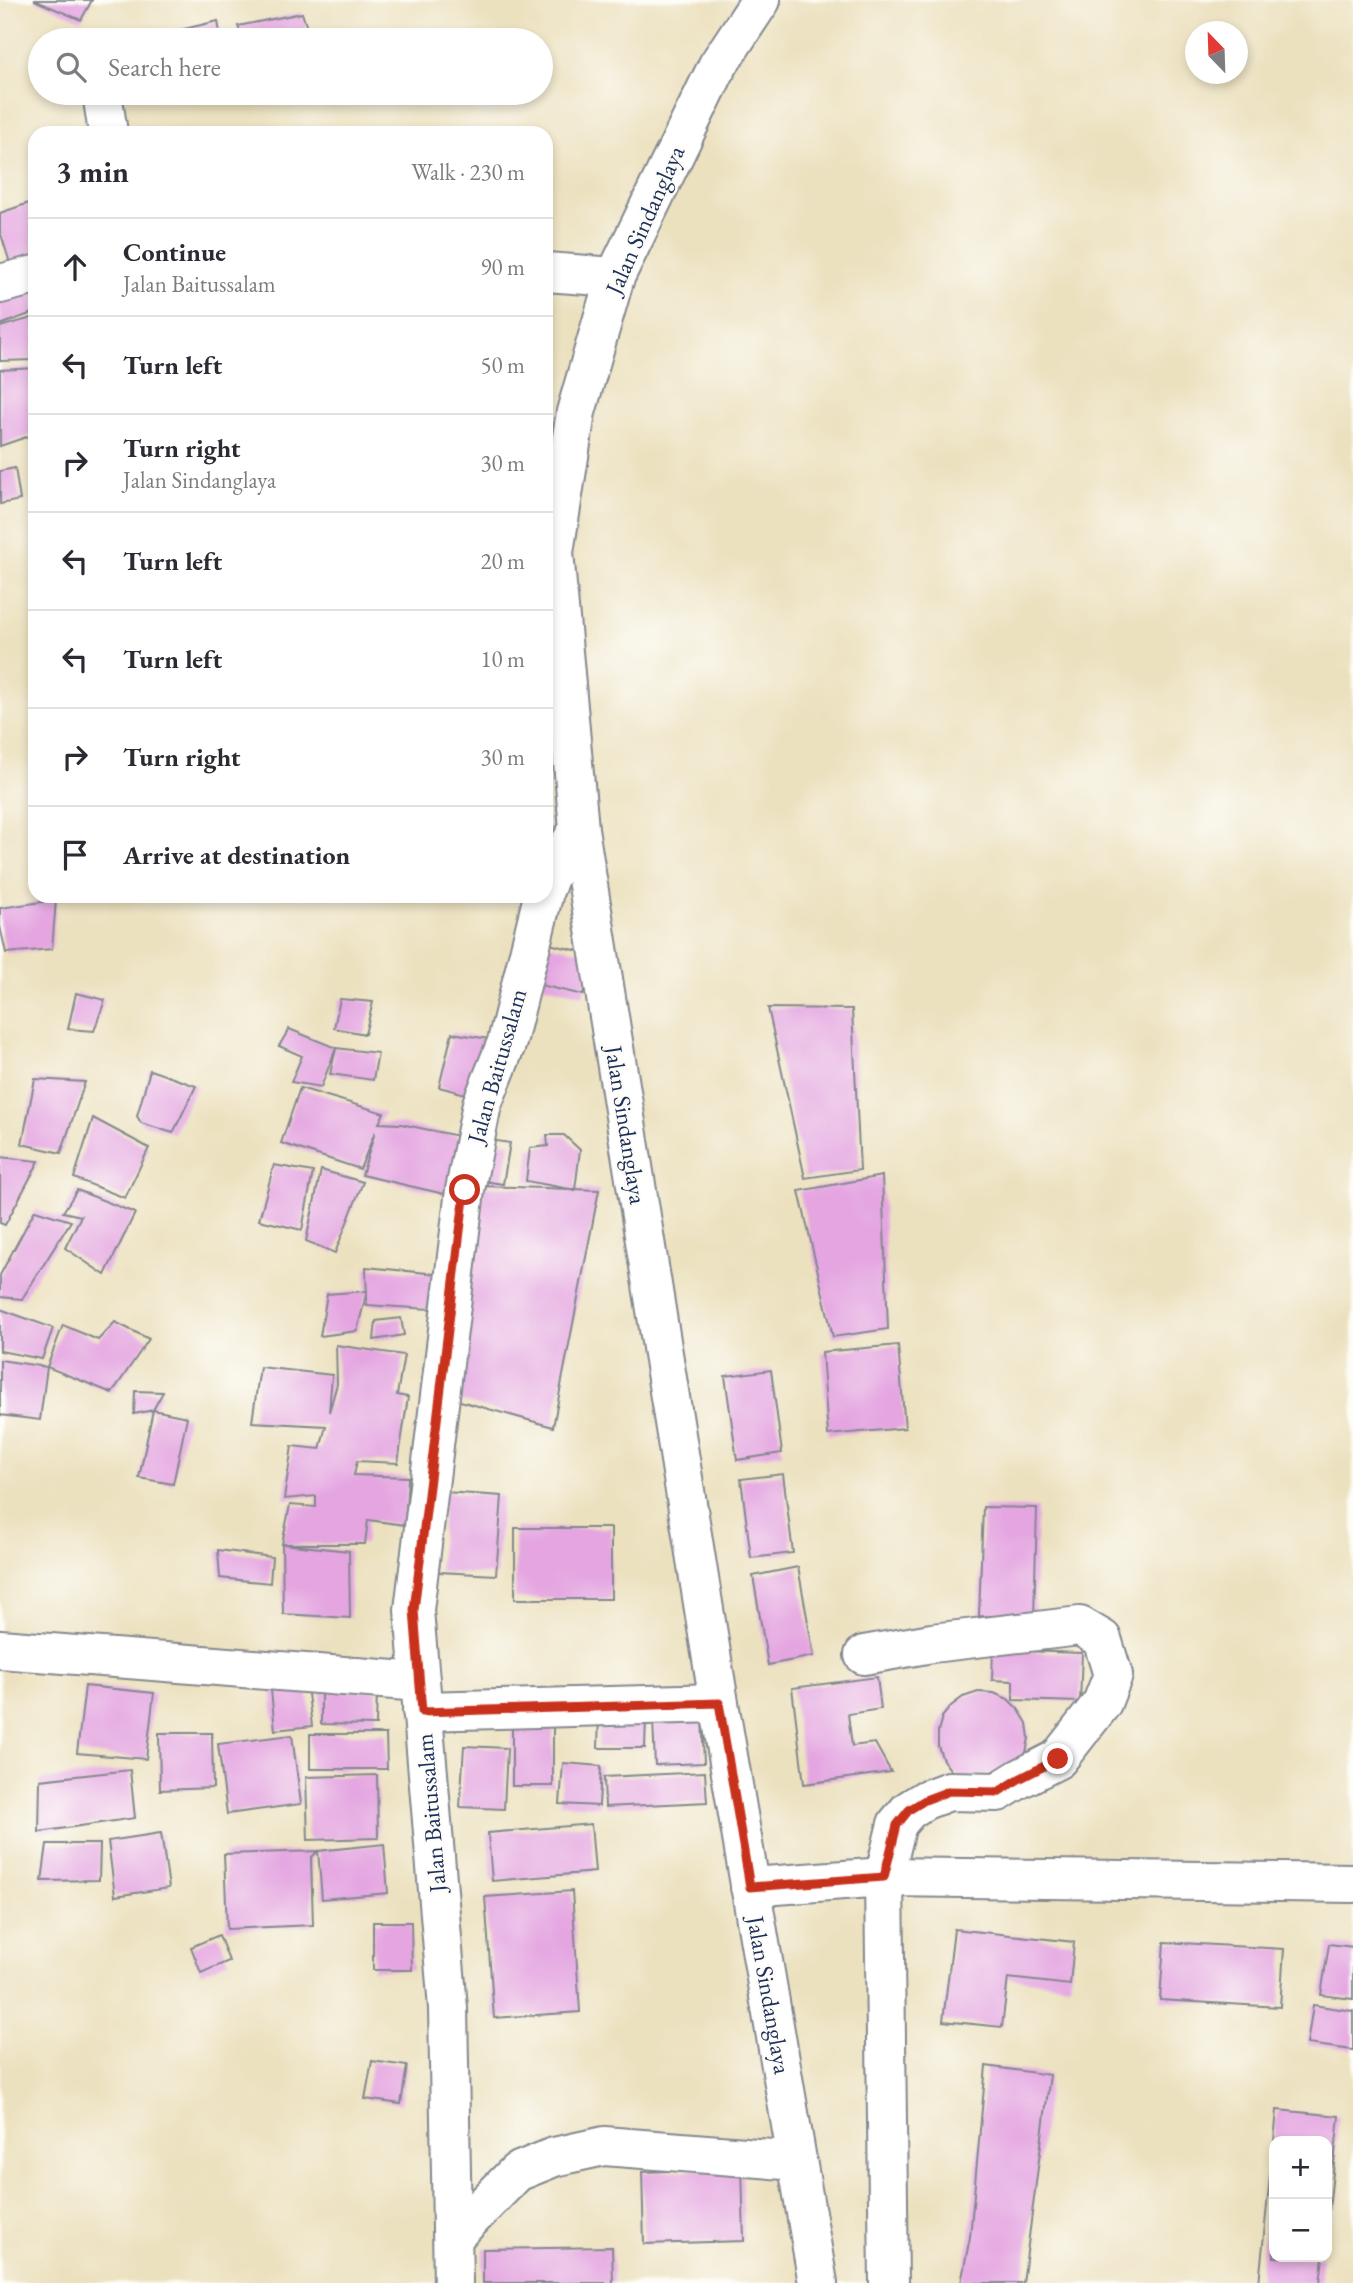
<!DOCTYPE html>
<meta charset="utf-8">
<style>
:root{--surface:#fff;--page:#f2f2f3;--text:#2b2b33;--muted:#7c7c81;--line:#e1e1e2}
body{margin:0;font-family:"EB Garamond",serif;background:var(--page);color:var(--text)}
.controls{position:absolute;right:21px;bottom:21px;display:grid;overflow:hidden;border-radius:14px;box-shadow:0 4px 10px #0003}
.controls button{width:63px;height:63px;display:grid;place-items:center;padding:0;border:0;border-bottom:2px solid var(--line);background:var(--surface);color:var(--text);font:35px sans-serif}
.compass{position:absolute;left:1185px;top:21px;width:63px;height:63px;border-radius:50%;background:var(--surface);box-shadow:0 4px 10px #0003;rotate:337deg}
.stop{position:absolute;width:21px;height:21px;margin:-16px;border:5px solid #c8321e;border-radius:50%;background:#fff}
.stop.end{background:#c8321e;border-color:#fff;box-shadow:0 2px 7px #0008}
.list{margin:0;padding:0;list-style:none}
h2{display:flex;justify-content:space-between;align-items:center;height:91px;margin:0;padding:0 28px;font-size:30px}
h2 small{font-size:23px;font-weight:400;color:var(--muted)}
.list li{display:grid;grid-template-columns:46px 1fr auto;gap:21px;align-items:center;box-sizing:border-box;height:98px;padding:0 28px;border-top:2px solid var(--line)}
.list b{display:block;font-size:26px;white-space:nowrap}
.list p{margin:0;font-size:23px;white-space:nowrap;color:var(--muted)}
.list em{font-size:23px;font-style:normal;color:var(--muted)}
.icon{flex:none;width:38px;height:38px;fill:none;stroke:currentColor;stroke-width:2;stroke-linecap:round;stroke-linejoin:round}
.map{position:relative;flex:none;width:1353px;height:2283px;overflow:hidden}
.search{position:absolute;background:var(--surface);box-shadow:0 4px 10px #0003;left:28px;top:28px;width:525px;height:77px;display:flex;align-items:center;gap:18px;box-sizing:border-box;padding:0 24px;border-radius:38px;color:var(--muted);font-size:26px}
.panel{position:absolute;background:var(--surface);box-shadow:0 4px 10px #0003;left:28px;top:126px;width:525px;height:777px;border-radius:21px}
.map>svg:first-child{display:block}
.building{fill:#e4a5e1}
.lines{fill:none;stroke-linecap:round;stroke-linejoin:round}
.minor-casing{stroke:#84888e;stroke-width:42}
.minor{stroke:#fff;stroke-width:38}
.route{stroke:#c8321e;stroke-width:9}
.labels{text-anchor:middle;stroke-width:5;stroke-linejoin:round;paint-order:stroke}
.street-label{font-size:24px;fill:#1b2f5e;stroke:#fdfcf7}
</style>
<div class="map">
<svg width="1353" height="2283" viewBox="0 0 1353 2283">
<rect width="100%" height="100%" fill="#fdfcf7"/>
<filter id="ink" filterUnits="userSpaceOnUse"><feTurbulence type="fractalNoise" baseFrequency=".0143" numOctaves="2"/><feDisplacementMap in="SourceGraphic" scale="14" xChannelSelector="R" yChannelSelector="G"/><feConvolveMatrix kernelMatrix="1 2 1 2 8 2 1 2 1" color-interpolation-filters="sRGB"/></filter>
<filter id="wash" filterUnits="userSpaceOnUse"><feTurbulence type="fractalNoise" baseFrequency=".00686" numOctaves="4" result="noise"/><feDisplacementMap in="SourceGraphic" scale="28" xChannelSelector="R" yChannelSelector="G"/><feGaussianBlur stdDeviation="1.57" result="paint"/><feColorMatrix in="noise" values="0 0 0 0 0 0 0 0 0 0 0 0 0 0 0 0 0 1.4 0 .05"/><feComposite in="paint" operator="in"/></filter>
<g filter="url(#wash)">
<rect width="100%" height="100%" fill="#ece1bf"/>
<g id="blocks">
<!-- building -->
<g class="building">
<polygon points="34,0 92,0 81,20"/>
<polygon points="302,13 311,40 243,40 238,26"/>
<polygon points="218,21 221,40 168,40 167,33"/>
<polygon points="35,201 35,259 10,263 0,231 0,213"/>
<polygon points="35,284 35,312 0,325 0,290"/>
<polygon points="35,317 35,360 0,361 0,327"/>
<polygon points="35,368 35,434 0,446 0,370"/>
<polygon points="15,468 20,500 0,504 0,471"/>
<polygon points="56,900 52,949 6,953 0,926 0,908"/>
<polygon points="540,942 593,954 583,995 528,982"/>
<polygon points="76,993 105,1000 94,1031 68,1029"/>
<polygon points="340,999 373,1002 365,1034 334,1028"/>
<polygon points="768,1008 852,1009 860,1170 805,1178"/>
<polygon points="289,1029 336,1048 321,1087 291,1082 302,1056 279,1046"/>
<polygon points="452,1033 489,1039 469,1095 439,1087"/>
<polygon points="336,1048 378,1053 373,1080 330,1074"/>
<polygon points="150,1070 196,1086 173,1133 141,1123 137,1116"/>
<polygon points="35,1079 85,1082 61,1153 22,1144"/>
<polygon points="300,1088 384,1113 379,1123 401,1124 463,1137 453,1196 362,1175 375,1132 360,1169 281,1143"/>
<polygon points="93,1118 149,1148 125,1198 74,1178"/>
<polygon points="547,1135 564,1135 580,1150 575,1190 526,1181 530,1148 548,1146"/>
<polygon points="477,1138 510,1143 503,1184 470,1179"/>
<polygon points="0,1157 39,1161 5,1225 0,1223"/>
<polygon points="274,1165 313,1172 302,1230 259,1220"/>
<polygon points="321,1170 363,1182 335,1253 306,1241"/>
<polygon points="882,1176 888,1329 833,1337 799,1191"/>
<polygon points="483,1186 599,1190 553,1427 446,1397"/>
<polygon points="77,1190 135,1213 105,1275 65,1248 81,1216 63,1212"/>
<polygon points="35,1210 71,1221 22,1299 0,1297 0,1275"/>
<polygon points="366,1267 437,1274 430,1309 367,1305"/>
<polygon points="367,1291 357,1331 320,1336 327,1294"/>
<polygon points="0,1309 53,1328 42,1359 0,1351"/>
<polygon points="401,1318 404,1335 374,1340 376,1321"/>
<polygon points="115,1322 149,1339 112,1393 47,1367 63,1325 98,1340"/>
<polygon points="336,1345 404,1355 397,1395 408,1397 398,1463 357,1461 354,1475 408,1477 405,1525 368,1520 365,1544 282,1544 290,1505 316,1507 316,1496 284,1499 292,1446 320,1449 326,1426 252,1422 260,1367 332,1375 329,1412 337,1384"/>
<polygon points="898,1345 905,1428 828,1435 822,1352"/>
<polygon points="0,1360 47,1367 40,1420 0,1415"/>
<polygon points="771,1370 782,1453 737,1460 725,1376"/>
<polygon points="135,1391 163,1392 153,1410 134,1414"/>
<polygon points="153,1410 187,1417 173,1484 139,1478"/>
<polygon points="783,1474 793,1553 751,1558 741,1479"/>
<polygon points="444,1492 502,1496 496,1575 439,1572"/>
<polygon points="983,1507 1037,1508 1034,1617 979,1616"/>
<rect x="515" y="1528" width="96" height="71"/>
<polygon points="282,1544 349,1551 350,1618 283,1614"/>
<polygon points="218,1550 272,1557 270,1583 220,1578"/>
<polygon points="798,1567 814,1656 768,1665 753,1576"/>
<polygon points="993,1650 1082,1653 1080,1702 1013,1700 1013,1681 992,1680"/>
<polygon points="877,1677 881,1709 848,1714 852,1746 875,1743 891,1772 804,1784 792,1688"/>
<polygon points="85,1686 154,1693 146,1759 77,1753"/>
<polygon points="307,1686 312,1726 275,1730 271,1690"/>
<polygon points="321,1691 377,1691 376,1725 321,1724"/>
<polygon points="978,1692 994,1693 1008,1699 1019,1710 1027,1723 1029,1738 1026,1753 1019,1767 964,1780 952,1772 943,1760 938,1746 938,1731 942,1717 951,1706 963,1697"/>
<polygon points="599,1715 646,1716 645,1748 598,1748"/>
<rect x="512" y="1718" width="41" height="68"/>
<polygon points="702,1718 704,1763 655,1765 653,1720"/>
<polygon points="159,1733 212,1733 213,1788 160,1790"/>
<polygon points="310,1734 386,1734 387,1769 310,1769"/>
<polygon points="292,1735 301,1804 227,1814 218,1744"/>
<polygon points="464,1746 507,1748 504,1809 460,1807"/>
<polygon points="563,1763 601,1766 599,1806 560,1804"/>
<polygon points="130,1770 135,1818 39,1832 40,1780"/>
<polygon points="705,1772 707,1802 605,1807 604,1777"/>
<polygon points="377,1775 378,1838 308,1840 306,1777"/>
<polygon points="591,1824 595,1872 492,1881 488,1833"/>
<polygon points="161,1833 169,1888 115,1896 108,1841"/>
<polygon points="47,1844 100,1844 99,1880 42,1881"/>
<polygon points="384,1844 388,1893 322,1899 318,1851"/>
<polygon points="318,1851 311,1858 313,1925 227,1929 224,1854"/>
<polygon points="572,1891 580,2012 494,2018 485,1897"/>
<polygon points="373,1922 411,1922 412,1970 373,1970"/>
<polygon points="954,1929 1074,1942 1070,1985 1008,1978 1002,2027 943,2021"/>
<polygon points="219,1935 229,1961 201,1973 191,1947"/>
<polygon points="1164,1942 1284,1949 1280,2007 1160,2000"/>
<polygon points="1329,1944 1353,1947 1353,1999 1321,1995"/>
<polygon points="1313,2005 1353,2011 1353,2050 1307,2044"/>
<polygon points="372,2061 407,2066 401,2104 365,2099"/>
<polygon points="986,2066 1050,2075 1023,2283 961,2283 970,2237"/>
<polygon points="1277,2110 1339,2116 1329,2210 1327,2210 1327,2141 1274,2141"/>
<polygon points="1272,2157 1274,2157 1274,2257 1323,2257 1320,2283 1259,2283"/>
<polygon points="742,2168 744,2241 644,2244 642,2172"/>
<polygon points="612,2247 613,2283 483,2283 483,2249"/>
</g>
</g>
</g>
<g filter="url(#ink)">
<use href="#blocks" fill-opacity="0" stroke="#84888e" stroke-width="2"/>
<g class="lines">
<defs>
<g id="minor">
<polyline points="761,0 718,65 615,277 576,412 554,552 579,829 719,1703 818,2283"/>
<polyline points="102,93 108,133"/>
<polyline points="546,272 615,277"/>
<polyline points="0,284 35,275"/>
<polyline points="546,886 549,877 579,829"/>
<polyline points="0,1649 420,1682"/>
<polyline points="864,1655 932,1643 1080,1626 1102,1639 1113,1675 1102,1703 1058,1759 1019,1779 998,1792 949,1791 925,1800 909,1810 897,1824 884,1877 889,2283"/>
<polyline points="422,1711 719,1703"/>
<polyline points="750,1887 884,1877 1353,1883"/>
<polyline points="453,2237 517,2172 554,2157 604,2146 797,2161"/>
<polyline points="453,2283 448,2008 414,1610 465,1190 482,1104 507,1042 543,896"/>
</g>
</defs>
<!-- minor casing -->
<use href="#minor" class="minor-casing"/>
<!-- minor -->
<use href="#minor" class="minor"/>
</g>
</g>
<g class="lines" filter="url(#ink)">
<!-- route -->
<polyline class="route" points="465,1190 414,1610 422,1712 719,1703 750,1887 884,1877 897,1825 909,1810 925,1800 949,1791 998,1792 1019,1779 1058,1759"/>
</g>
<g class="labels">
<!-- street labels -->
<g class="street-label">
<text transform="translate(645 220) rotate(-66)" y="8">Jalan Sindanglaya</text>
<text transform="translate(497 1066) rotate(-74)" y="8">Jalan Baitussalam</text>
<text transform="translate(626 1125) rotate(81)" y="8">Jalan Sindanglaya</text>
<text transform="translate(431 1813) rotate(-95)" y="8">Jalan Baitussalam</text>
<text transform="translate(769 1995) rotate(80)" y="8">Jalan Sindanglaya</text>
</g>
</g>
</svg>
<div class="controls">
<button>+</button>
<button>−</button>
</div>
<svg class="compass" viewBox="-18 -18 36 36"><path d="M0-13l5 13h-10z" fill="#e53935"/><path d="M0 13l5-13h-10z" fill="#7c7c81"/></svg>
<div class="stop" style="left:465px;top:1190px"></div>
<div class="stop end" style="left:1058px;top:1759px"></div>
<div class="search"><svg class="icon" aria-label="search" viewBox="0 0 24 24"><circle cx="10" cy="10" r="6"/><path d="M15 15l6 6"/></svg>Search here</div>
<section class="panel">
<h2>3 min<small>Walk · 230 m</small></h2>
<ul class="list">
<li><svg class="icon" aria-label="ahead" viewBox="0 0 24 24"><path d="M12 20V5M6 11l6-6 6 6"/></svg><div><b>Continue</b><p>Jalan Baitussalam</p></div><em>90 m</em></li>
<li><svg class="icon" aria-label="left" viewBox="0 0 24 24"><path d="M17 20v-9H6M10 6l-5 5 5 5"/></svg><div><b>Turn left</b></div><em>50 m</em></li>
<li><svg class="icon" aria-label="right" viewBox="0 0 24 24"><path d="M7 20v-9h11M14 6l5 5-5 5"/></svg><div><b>Turn right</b><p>Jalan Sindanglaya</p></div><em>30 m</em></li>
<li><svg class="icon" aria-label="left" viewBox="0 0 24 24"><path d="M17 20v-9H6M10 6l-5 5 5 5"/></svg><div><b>Turn left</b></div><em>20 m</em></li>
<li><svg class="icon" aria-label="left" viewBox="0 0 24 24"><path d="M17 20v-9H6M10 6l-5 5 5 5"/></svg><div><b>Turn left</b></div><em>10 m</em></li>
<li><svg class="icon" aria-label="right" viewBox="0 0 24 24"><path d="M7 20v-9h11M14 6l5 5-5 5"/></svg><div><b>Turn right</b></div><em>30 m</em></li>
<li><svg class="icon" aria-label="arrive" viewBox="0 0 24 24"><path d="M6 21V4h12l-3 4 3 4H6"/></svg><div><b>Arrive at destination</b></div></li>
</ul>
</section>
</div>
